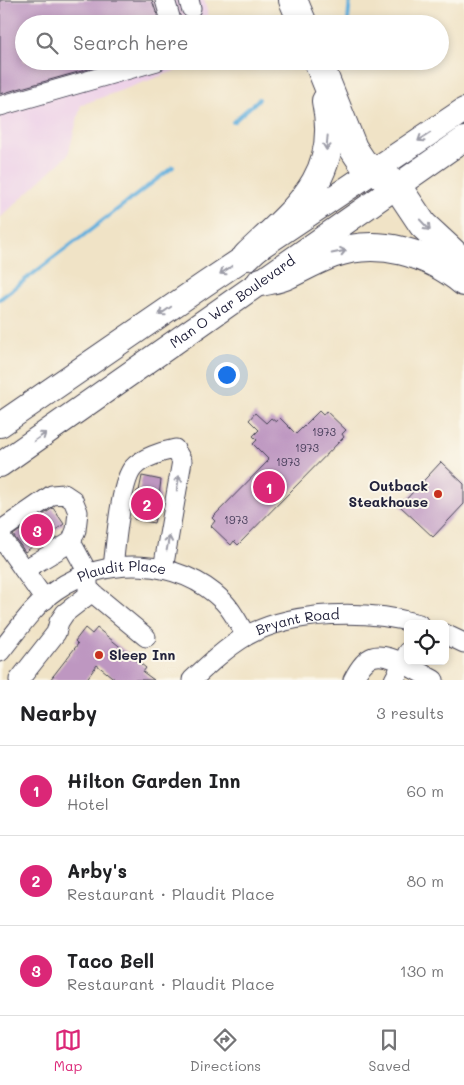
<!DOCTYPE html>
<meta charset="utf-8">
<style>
:root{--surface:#fff;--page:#f2f2f2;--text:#202124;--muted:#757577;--line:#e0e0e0;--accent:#db2777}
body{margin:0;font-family:Mali,sans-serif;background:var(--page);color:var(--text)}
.controls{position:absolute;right:15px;bottom:15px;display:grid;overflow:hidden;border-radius:8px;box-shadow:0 2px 8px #0003}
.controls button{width:45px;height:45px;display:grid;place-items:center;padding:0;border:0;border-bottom:1px solid var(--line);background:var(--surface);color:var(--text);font:25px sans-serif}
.you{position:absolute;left:226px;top:374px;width:18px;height:18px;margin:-12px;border:4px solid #fff;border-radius:50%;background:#1a73e8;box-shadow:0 0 0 8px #1a73e833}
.badge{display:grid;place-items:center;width:32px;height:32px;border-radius:50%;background:var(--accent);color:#fff;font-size:16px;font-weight:700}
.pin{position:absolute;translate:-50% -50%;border:2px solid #fff;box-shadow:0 1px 5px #0006}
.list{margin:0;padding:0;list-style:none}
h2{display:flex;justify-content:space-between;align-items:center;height:65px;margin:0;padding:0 20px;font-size:21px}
h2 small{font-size:16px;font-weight:400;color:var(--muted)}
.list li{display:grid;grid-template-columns:32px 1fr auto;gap:15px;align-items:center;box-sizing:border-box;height:90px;padding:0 20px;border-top:1px solid var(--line)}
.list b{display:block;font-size:19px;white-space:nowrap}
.list p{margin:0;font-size:16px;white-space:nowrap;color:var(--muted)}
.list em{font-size:16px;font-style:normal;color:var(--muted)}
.icon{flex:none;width:28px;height:28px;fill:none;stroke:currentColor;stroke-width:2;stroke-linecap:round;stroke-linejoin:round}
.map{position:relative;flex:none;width:464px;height:680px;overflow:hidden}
.search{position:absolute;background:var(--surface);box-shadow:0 2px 8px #0003;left:15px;right:15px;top:15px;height:55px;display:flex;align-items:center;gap:12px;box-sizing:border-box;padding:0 18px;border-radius:28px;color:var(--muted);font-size:19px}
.sheet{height:335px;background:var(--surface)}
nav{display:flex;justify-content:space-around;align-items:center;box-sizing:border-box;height:70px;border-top:1px solid var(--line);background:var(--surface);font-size:14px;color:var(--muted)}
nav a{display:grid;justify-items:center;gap:2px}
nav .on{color:var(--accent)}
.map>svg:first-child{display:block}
.built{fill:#edd0e8}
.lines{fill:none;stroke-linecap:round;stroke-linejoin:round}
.stream{stroke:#65b0dd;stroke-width:4}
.building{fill:#be97c1}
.minor-casing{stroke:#413f50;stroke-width:21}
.major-casing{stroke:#413f50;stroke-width:26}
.highway-casing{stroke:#413f50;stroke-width:30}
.minor{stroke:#fff;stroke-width:19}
.major{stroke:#fff;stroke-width:24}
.highway{stroke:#fff;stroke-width:28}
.oneway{stroke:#9c9ca7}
.poi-dot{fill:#c8321e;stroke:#fbf7ec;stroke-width:2}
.labels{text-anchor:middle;stroke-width:4;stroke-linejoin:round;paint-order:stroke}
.number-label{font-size:11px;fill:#493f5c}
.street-label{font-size:14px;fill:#22223b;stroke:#fbf7ec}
.poi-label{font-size:14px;font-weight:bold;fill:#22223b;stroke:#fbf7ec;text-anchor:end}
</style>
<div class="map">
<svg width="464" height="680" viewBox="0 0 464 680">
<rect width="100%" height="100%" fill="#fbf7ec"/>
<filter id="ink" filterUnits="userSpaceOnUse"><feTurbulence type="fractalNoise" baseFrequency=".02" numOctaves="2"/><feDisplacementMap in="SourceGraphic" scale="10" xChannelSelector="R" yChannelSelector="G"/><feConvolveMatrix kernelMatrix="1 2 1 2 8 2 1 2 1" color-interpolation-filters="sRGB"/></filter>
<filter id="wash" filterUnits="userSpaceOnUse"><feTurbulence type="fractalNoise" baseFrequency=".0096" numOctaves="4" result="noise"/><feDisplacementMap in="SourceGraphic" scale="20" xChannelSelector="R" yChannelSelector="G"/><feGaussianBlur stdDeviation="1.12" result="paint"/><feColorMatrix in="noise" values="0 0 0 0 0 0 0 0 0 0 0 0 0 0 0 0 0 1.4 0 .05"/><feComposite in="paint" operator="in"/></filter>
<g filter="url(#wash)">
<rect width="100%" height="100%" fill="#f0e3c6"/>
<!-- built -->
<polygon class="built" points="0,0 204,0 211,24 24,24 24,61 202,61 81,105 68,155 0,218"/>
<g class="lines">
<!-- stream -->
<g class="stream">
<polyline points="348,20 350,0"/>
<polyline points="233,122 259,99"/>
<polyline points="0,299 173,167"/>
</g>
</g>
<g id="blocks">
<!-- building -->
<g class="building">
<polygon points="0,0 152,0 160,24 24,24 24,61 109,61 110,63 0,94"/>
<polygon points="319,411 323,415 326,411 346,430 342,434 344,437 238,545 234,541 231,545 211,526 215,521 212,518 269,460 253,444 257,440 253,436 259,430 249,420 255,413 266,423 271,418 276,422 280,418 296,434"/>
<polygon points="441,462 464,484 464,504 433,537 400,506"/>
<polygon points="142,476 161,480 159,495 161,495 154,523 134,519 134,515 133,514 137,491 139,491"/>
<polygon points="53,508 64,524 25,552 13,535"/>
<polygon points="85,628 92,634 97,628 146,668 143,672 154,680 116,680 97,665 86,680 50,680 78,644 75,641"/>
</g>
</g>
</g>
<g filter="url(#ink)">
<use href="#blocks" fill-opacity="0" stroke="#413f50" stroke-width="1"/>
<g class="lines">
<defs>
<g id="minor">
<polyline points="165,0 172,24"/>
<polyline points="189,0 191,8"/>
<polyline points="0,106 157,61"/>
<polyline points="0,531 52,495 64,494 73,500 78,512 76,530 71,542 24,570"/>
<polyline points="0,536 45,600"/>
<polyline points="71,542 88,573 88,589 146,637"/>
<path d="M113,567C116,544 120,483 133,468C141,458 164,451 175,449L182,461L163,569"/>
<polyline points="445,634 464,643"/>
<path id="s1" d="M0,652C17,631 34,605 56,590C106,555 179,558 223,601C233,611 239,624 246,636"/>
<polyline points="19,680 56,633 59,622 65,613 92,592"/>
<path id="s2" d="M192,680C209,664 226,648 246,636C294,610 367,609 419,624"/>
<path d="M353,680C366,654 376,650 403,663L408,652"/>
<polyline points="394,680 403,663 434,680"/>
</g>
<g id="major">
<polyline points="0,425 205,284 464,110"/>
<path id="s3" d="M0,465L464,139"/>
</g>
<g id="highway">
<polyline points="293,0 303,24"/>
<polyline points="318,61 353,148 363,163 397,186 423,225 464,263"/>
<path d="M247,256C296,209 342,177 326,101"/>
<path d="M261,282C269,280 279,279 287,275C302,268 316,260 332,254C378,237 428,253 464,282"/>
</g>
</defs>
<!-- minor casing -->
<use href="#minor" class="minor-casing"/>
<!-- major casing -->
<use href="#major" class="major-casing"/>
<!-- highway casing -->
<use href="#highway" class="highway-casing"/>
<!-- minor -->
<use href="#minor" class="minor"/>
<!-- major -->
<use href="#major" class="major"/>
<!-- highway -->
<use href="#highway" class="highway"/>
</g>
<!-- one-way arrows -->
<defs><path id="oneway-shaft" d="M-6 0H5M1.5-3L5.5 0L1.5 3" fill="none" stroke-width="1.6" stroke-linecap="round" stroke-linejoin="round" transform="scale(1.25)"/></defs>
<g class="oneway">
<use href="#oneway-shaft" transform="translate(424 137) rotate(146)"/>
<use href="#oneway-shaft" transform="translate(327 143) rotate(95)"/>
<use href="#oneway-shaft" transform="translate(425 225) rotate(47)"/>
<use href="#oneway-shaft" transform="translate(339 252) rotate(-12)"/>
<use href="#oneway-shaft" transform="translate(226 270) rotate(146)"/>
<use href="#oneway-shaft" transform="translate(165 311) rotate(145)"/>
<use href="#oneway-shaft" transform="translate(40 437) rotate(-35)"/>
<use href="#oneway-shaft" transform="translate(178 483) rotate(-81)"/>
<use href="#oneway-shaft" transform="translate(168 543) rotate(-80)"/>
</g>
</g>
<!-- markers -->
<g class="poi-dot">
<circle cx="438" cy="494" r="5"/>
<circle cx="99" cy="655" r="5"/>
</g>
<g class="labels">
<!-- number labels -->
<g class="number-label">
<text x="324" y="436">1973</text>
<text x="307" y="452">1973</text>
<text x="288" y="466">1973</text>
<text x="236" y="524">1973</text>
</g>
<!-- street labels -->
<g class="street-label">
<text dy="5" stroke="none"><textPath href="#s3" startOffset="284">Man O War Boulevard</textPath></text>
<text dy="5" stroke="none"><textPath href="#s1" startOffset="154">Plaudit Place</textPath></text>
<text dy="5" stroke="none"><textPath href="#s2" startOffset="124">Bryant Road</textPath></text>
</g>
<!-- poi labels -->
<g class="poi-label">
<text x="428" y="491">Outback<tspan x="428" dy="16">Steakhouse</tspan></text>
<text x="109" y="660" text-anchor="start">Sleep Inn</text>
</g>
</g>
</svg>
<div class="controls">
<button><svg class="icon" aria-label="locate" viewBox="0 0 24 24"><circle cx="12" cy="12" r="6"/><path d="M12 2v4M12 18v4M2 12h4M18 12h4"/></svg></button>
</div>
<div class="you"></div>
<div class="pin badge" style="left:269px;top:487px">1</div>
<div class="pin badge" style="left:147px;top:504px">2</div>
<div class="pin badge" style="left:37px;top:530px">3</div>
<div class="search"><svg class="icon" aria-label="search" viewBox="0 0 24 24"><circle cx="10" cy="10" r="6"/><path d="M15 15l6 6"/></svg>Search here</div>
</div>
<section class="sheet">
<h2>Nearby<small>3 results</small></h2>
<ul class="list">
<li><span class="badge">1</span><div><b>Hilton Garden Inn</b><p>Hotel</p></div><em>60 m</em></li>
<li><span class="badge">2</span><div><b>Arby's</b><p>Restaurant · Plaudit Place</p></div><em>80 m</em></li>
<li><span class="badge">3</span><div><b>Taco Bell</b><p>Restaurant · Plaudit Place</p></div><em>130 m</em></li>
</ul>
</section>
<nav>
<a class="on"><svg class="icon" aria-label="map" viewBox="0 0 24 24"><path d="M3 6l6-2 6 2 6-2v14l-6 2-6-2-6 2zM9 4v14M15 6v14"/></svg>Map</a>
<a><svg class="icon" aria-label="directions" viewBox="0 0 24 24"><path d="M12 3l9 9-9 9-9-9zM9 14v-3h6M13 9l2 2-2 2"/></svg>Directions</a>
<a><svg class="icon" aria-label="saved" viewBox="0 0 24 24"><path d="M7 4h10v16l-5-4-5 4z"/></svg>Saved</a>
</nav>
